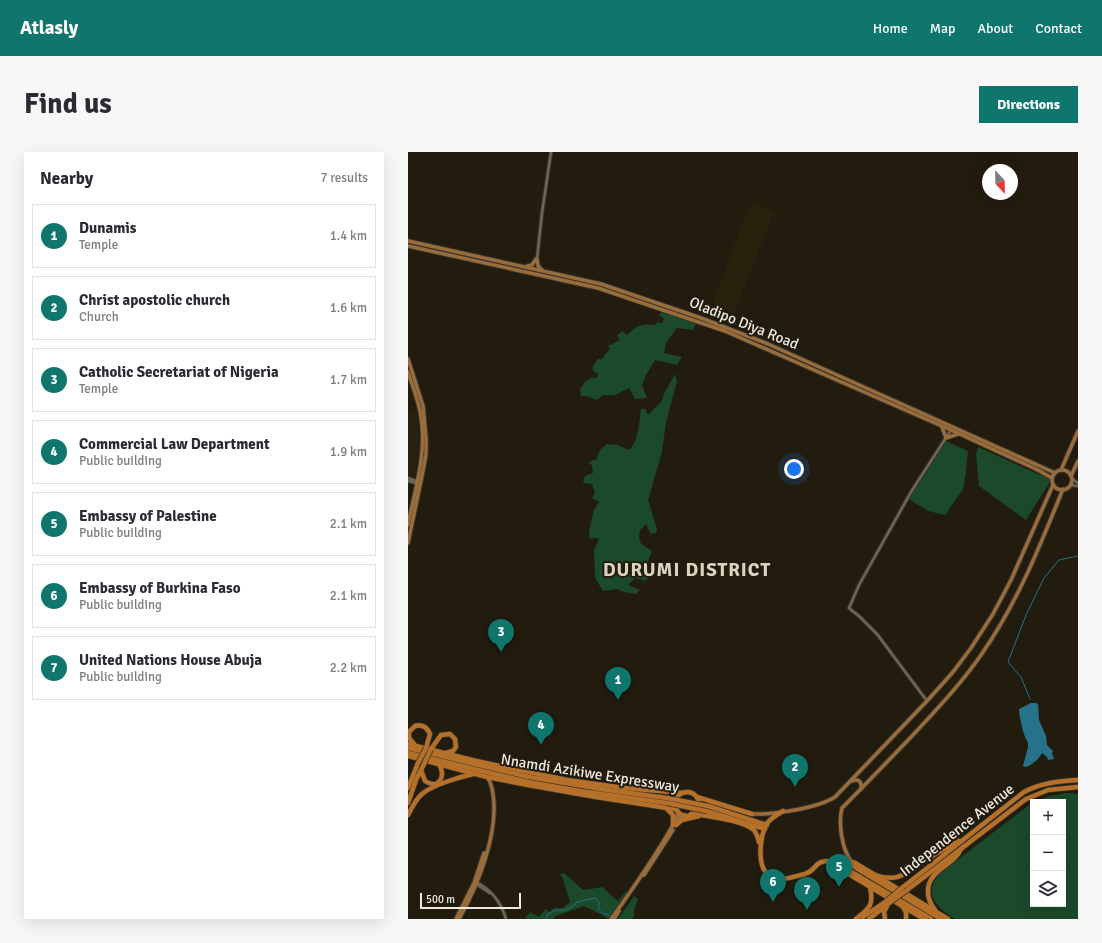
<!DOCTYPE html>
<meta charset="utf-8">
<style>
:root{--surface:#fff;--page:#f7f7f7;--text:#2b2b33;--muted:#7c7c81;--line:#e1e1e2;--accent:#0f766e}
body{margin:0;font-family:Signika,sans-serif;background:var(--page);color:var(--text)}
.controls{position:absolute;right:12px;bottom:12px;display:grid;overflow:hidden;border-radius:0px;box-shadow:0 4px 16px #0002}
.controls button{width:36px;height:36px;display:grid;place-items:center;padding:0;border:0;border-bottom:1px solid var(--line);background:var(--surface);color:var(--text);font:20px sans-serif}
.compass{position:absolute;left:574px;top:12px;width:36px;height:36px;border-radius:50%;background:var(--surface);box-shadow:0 4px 16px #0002;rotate:158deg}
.scale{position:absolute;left:12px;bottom:10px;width:101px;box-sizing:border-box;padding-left:4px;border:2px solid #eee9e0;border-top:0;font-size:11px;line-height:14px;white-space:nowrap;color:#eee9e0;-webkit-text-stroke:3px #221c0e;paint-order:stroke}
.you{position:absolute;left:386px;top:317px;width:14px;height:14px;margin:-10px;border:3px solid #fff;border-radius:50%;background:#1a73e8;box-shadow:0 0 0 6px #1a73e833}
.badge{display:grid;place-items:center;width:26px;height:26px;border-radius:50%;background:var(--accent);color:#fff;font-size:13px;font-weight:700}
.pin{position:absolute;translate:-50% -33px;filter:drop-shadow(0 1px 2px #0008)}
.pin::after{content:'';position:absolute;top:21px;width:14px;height:12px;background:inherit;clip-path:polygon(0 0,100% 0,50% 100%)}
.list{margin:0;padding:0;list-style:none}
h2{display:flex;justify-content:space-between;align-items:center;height:52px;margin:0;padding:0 16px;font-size:17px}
h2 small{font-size:13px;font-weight:400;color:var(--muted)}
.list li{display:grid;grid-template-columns:26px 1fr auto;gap:12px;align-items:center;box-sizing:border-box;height:64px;margin:0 8px 8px;padding:0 8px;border:1px solid var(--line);border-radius:0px}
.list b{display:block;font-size:15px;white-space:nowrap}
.list p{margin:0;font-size:13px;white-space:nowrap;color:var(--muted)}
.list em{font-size:13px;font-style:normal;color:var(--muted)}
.icon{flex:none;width:22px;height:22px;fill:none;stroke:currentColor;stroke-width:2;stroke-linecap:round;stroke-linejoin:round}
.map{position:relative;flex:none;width:670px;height:767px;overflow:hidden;border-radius:0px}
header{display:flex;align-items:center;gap:24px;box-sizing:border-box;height:56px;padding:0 20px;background:var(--accent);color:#fff}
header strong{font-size:19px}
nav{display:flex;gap:22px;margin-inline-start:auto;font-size:14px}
.intro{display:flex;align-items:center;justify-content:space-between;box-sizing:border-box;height:96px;padding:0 24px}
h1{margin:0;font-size:28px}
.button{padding:10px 18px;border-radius:0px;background:var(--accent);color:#fff;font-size:14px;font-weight:700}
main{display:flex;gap:24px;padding:0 24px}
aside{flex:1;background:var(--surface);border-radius:0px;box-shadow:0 4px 16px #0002}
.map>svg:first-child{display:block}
.built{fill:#2a210d}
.green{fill:#1a4a29}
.water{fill:#257289}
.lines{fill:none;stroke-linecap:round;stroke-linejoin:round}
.stream{stroke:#257289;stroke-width:1}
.minor-casing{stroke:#38332d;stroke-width:4.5}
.major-casing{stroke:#38332d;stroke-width:5.5}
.highway-casing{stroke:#38332d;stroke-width:6}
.minor{stroke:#6d6656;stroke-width:2.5}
.major{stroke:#986c3b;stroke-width:3.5}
.highway{stroke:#b57029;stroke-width:4.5}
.highway-bridge-casing{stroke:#38332d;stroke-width:6;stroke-linecap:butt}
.highway-bridge{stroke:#b57029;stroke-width:4.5}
.labels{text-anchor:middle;stroke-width:4;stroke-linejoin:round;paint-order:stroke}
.street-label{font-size:15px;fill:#eee9e0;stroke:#221c0e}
.district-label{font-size:19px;font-weight:bold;letter-spacing:1px;fill:#dbd2c1;stroke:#221c0e}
</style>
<header>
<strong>Atlasly</strong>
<nav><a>Home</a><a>Map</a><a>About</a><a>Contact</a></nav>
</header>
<div class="intro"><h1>Find us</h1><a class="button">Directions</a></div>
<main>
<aside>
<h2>Nearby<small>7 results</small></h2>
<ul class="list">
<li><span class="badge">1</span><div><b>Dunamis</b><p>Temple</p></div><em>1.4 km</em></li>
<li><span class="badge">2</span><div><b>Christ apostolic church</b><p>Church</p></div><em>1.6 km</em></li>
<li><span class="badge">3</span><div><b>Catholic Secretariat of Nigeria</b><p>Temple</p></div><em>1.7 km</em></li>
<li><span class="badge">4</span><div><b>Commercial Law Department</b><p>Public building</p></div><em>1.9 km</em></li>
<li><span class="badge">5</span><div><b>Embassy of Palestine</b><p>Public building</p></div><em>2.1 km</em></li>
<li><span class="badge">6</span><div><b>Embassy of Burkina Faso</b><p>Public building</p></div><em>2.1 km</em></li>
<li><span class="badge">7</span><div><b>United Nations House Abuja</b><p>Public building</p></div><em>2.2 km</em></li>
</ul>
</aside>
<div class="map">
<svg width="670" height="767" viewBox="0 0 670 767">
<rect width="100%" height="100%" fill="#221c0e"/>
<!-- built -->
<g class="built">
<polygon points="344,50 366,60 326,161 305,151 329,86"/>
<polygon points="8,257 10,273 11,293 7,323 4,325 0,324 0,261"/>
</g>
<!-- green -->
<g class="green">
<path d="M255,159L288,171L285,178L269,176L258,191L256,201L274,205L269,213L247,208L238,223L234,233L239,246L227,247L221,236L207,243H195L189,248L179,244H173L172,237L177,230L183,226H189L190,222L185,219V214L190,207H194L202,196L200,194L212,188L209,184L214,179L219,183C228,174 234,171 247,173L249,170L254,171L256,167L251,163Z"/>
<path d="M267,222L269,229L258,270L254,300L240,348L249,377L248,381L243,382L238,372L232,378L231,385L233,392L244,399L240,409L243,419L238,429L227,426L220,433L232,438L228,442L216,440L209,437L195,439L187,426L186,398L191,387L187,386L182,387L181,379L186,358L191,350L184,346L187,341L184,332L175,331L177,324L185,321L184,313L181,312L184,308H188L192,298L199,292L210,293L220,298C231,292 231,268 233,257H237L240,263L254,249L256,242Z"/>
<polygon points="538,289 560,299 558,320 555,337 537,363 520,359 501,347"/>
<polygon points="570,295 641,327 642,330 618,368 571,334 568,302"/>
<path d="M659,641L670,642V767H547C529,756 514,743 531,722L625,650V752H655V650H626L642,644Z"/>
<polygon points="156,721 175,738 195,735 201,742 210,749 218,739 220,740 200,767 194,763 176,754 148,764 145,767 117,767 122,760 131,765 137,757 142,760 146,756 155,756 162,750 155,727 152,722"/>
<polygon points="226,744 230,747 226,758 226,765 224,767 210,767"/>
</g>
<!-- water -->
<path class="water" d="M623,551H628L630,552L631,568L638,584L639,593L645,599L644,601L646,607L640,608L639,605L634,601C632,606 622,615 617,615L615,614L620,595V590C616,586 611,564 611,557Z"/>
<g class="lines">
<!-- stream -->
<g class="stream">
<polyline points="622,547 613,525 600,510 618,463 636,426 651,408 670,404"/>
<path d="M138,767L140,762L145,759L157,758L164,755L169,750L187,746L191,750C189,764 196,759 204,765"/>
</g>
<defs>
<g id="minor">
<polyline points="129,107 134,61 143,0"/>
<polyline points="0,326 11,330"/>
<polyline points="664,327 670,331"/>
<polyline points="0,329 9,331"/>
<polyline points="662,333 670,334"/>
<polyline points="519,549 469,482 452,465 441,456 451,433 503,340 543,278"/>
<path d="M68,730C84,738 93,750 98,767"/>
<polyline points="68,732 82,741"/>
</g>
<g id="major">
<polyline points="0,89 193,132 293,166 360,192 647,321"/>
<polyline points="0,94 190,136 317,179 543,278 628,317 644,326"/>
<polyline points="129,107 130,114 134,118"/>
<polyline points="119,114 124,113 128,107"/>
<polyline points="0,207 15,254 18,286 18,302 15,319 0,391"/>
<path d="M0,220C5,235 11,250 13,265C19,302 7,337 0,373"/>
<polyline points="534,275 538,286 550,282"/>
<polyline points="653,318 670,279"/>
<circle cx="654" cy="328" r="10"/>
<polyline points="663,324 670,309"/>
<path d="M444,629C451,626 454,630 453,637"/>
<path d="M344,662C365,663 410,656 427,645L519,549L545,520L563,496L585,462L603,428L645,333"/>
<polyline points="269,671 272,665 276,663"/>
<path d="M443,709C434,697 430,671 434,656C458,632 481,608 504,584C528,558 553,532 573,503C609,452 632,394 655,337"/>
<polyline points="236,723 265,678"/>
<polyline points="48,767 66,731 76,701"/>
<path d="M51,767C70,733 91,681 85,642C84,635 83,630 79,625"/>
<path d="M203,767C214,752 270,673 270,659"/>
<polyline points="206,767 211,759"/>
</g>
<g id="highway">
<polyline points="0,592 68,609 159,628 217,636 274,641"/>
<path d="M6,592L1,586V580L7,574C14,572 19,575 22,582L18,596"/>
<polyline points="0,596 121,625 199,638 259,646"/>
<polyline points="23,597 33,583 42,582 47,587 48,595 45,599 38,601"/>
<polyline points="0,601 120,630 172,639 259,651"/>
<polyline points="0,604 79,625 120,633 188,645 266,657 269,658"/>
<path d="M13,618L17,629C30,638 39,625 31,612"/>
<polyline points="0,636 10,611"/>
<circle cx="279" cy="652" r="12"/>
<polyline points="289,645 344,662"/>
<polyline points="0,651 8,628 16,612"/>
<polyline points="300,654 359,673"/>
<polyline points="259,657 265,663 265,673"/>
<polyline points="298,659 357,677"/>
<path d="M375,659C370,662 364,666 360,670C352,682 347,716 363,725C373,730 387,724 397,722C411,717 404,708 425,709L523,767"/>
<path d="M283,662H288C304,665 334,668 346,678C349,682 350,685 351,690"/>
<path d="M0,663C4,655 8,647 14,642C24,633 52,625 65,622"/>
<polyline points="268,673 274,668 291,664"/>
<polyline points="433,707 447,711 540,767"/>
<polyline points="440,711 533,767"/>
<polyline points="429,713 439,721 516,767"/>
<path d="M467,723C492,732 501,718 521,706C530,700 541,695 551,689"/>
<path d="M494,736L616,640C633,631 651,629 670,628"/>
<polyline points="499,738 618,647 640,638 670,635"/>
<polyline points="495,755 498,760 498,767"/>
<path d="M527,758C523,753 520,747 520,740C519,718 546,714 553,697"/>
<polyline points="455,765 477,750"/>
<path d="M448,767C462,756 466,753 462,735"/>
<polyline points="461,767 480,752"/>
<polyline points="477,767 476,760 479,754"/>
</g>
</defs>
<!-- minor casing -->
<use href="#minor" class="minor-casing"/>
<!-- major casing -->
<use href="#major" class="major-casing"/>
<!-- highway casing -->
<use href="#highway" class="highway-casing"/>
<!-- minor -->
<use href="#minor" class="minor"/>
<!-- major -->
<use href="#major" class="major"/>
<!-- highway -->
<use href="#highway" class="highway"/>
<defs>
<g id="highway-bridge">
<polyline points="10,611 18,596"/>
<polyline points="16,612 23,597"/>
<polyline points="259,646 300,654"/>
<polyline points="259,651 298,659"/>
<polyline points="477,750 494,736"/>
<polyline points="480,752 499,738"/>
</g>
</defs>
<!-- highway-bridge casing -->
<use href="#highway-bridge" class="highway-bridge-casing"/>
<!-- highway-bridge -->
<use href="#highway-bridge" class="highway-bridge"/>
</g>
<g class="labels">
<!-- street labels -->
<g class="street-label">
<text transform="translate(336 171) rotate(22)" y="5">Oladipo Diya Road</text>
<text transform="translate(182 621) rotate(9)" y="5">Nnamdi Azikiwe Expressway</text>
<text transform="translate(549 678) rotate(-38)" y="5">Independence Avenue</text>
</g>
<!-- district labels -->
<g class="district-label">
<text x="279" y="424">DURUMI DISTRICT</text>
</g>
</g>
</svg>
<div class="controls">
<button>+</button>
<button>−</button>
<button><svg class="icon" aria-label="layers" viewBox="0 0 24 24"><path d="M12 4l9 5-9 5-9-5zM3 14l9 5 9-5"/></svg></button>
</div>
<svg class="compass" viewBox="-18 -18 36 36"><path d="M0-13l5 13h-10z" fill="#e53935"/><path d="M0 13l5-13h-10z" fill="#7c7c81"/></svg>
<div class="scale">500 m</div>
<div class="you"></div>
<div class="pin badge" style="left:210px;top:548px">1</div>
<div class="pin badge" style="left:387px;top:635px">2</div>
<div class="pin badge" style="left:93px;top:500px">3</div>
<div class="pin badge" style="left:133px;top:593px">4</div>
<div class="pin badge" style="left:431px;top:735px">5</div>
<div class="pin badge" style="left:365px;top:750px">6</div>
<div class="pin badge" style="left:399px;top:758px">7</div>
</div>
</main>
